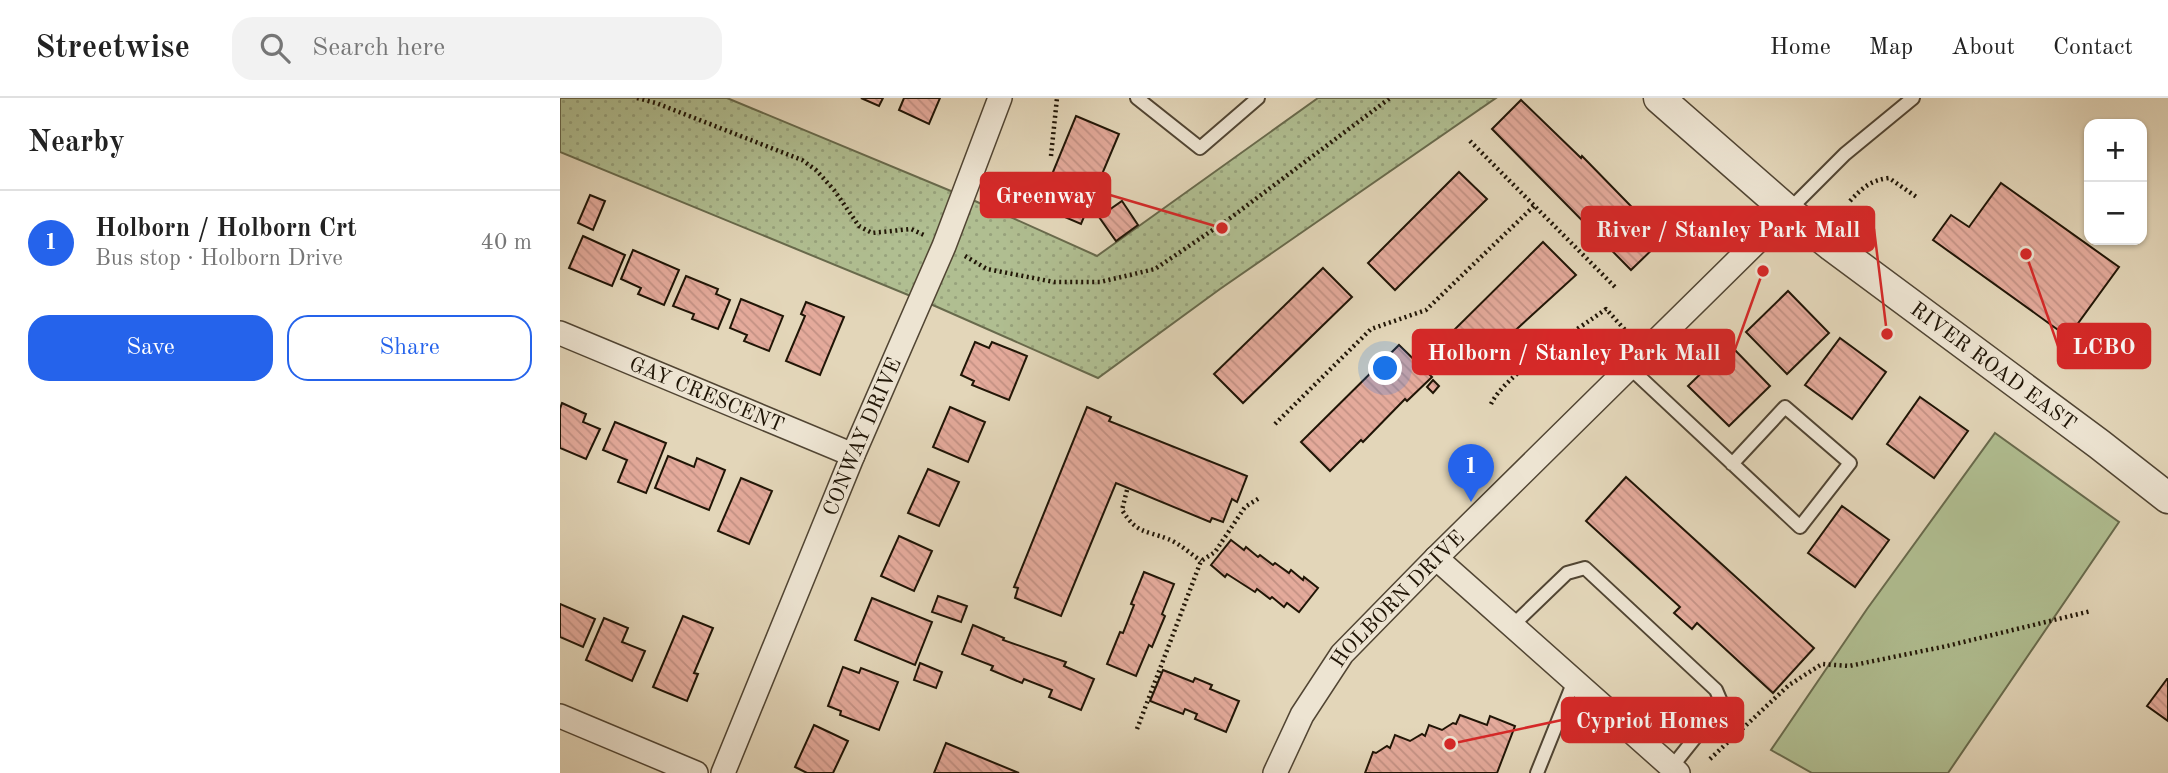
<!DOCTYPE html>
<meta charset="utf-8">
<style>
:root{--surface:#fff;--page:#f2f2f2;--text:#222;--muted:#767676;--line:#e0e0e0;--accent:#2563eb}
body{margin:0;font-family:"Old Standard TT",serif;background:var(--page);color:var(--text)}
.controls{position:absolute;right:21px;top:21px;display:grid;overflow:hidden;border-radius:14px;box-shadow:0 2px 5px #0004}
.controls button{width:63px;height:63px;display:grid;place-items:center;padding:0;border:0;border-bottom:2px solid var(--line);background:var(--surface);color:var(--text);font:35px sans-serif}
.you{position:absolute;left:826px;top:271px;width:24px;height:24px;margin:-18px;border:5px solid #fff;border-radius:50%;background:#1a73e8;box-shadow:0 0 0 10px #1a73e833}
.badge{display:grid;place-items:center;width:46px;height:46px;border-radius:50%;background:var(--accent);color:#fff;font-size:23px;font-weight:700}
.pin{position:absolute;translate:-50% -58px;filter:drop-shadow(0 2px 4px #0008)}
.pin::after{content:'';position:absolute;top:37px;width:24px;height:21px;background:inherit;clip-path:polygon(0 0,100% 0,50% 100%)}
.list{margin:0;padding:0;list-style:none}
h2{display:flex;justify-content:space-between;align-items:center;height:91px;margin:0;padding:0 28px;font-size:30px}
h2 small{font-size:23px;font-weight:400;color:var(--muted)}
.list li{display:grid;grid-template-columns:46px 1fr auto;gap:21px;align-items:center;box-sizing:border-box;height:105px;padding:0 28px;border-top:2px solid var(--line)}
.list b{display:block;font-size:26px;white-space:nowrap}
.list p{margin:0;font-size:23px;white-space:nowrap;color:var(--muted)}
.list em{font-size:23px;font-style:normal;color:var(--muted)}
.actions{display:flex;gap:14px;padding:21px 28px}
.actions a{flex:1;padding:16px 0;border:2px solid var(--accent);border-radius:21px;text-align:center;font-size:24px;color:var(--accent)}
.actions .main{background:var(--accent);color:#fff}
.icon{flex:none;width:38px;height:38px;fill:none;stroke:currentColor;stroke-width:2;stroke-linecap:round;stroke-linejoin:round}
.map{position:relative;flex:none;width:1608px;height:675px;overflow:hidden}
header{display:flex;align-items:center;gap:42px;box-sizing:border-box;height:98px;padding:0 35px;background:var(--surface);border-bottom:2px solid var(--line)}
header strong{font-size:33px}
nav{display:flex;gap:38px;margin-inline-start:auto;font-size:24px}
.search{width:490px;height:63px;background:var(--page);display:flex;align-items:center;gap:18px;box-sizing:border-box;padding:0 24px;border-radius:21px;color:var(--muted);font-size:26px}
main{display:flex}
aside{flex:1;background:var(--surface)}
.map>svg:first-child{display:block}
.grass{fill:#b0be91;stroke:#686a4c;stroke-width:2}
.park{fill:url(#park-dots);stroke:#686a4c;stroke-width:2}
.building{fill:url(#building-back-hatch);stroke:#201506;stroke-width:2}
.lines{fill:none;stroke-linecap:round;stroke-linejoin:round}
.service-casing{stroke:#514533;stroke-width:16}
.minor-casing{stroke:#514533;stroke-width:26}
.tertiary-casing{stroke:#514533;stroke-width:33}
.path{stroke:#201506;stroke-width:4.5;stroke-dasharray:2 3.5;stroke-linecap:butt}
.service{stroke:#ede4d2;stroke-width:12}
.minor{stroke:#ede4d2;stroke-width:23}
.tertiary{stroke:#ede4d2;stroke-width:30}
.labels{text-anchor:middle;stroke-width:7;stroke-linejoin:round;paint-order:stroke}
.street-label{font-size:21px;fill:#201506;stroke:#ede4d2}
.leader{fill:none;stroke:#d62828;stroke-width:2.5}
.callout-dot{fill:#d62828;stroke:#ede4d2;stroke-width:2.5}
.callout{fill:#d62828;stroke:#d62828;stroke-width:2.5}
.callout-label{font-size:23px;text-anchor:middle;font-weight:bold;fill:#fff}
</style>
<header>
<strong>Streetwise</strong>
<div class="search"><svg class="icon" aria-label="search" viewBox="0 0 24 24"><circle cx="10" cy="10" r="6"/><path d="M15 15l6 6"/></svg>Search here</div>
<nav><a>Home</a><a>Map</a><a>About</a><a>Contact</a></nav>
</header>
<main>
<aside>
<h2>Nearby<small></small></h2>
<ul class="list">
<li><span class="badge">1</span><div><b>Holborn / Holborn Crt</b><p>Bus stop · Holborn Drive</p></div><em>40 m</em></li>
</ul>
<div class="actions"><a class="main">Save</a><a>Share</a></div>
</aside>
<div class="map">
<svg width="1608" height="675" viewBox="0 0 1608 675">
<defs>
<pattern id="park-dots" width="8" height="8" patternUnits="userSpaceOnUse" patternTransform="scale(1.75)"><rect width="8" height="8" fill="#b0be91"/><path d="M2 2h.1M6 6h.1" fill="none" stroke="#97a27c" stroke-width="1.8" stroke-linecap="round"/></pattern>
<pattern id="building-back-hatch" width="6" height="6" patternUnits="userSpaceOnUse" patternTransform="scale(1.75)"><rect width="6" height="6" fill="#e4aa9b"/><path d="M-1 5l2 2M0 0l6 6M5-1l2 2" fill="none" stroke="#c39184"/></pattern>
</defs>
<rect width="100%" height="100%" fill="#e3d6b9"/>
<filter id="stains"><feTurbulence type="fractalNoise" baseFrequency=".00286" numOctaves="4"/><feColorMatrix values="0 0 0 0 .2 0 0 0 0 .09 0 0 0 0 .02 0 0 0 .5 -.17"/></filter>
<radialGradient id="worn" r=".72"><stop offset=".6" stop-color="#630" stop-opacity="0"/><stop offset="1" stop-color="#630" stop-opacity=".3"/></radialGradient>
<!-- grass -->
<polygon class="grass" points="1435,335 1559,424 1388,675 1252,675 1211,652 1307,511"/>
<!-- park -->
<polygon class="park" points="0,0 167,0 415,103 537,158 758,0 936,0 660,191 538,280 375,208 0,54"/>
<!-- building -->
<g class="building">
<polygon points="301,0 323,0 319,8"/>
<polygon points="344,0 380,0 369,26 339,12"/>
<polygon points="961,2 1021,60 1022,58 1103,141 1071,172 932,31"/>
<polygon points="516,18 559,36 521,126 479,108"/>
<polygon points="899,74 927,101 835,192 808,165"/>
<polygon points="1441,85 1559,169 1508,239 1373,142 1391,117 1409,129"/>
<polygon points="30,97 45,103 33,132 18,125"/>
<polygon points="562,103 578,127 556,143 539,119"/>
<polygon points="23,138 65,157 52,188 9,170"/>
<polygon points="983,144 1016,177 914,270 885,241"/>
<polygon points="73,152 119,172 104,207 78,196 81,190 61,181"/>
<polygon points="763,170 792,199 683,305 654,276"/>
<polygon points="126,178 158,191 156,196 170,202 158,231 132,221 134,216 113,208"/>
<polygon points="1228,193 1269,235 1227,276 1186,234"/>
<polygon points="181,201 223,218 209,253 184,243 187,237 170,230"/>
<polygon points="246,204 284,219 260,277 226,263 245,218 241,216"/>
<polygon points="1280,240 1326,274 1292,321 1245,287"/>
<polygon points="415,244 429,250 432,244 467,258 449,302 412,287 414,283 401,277"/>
<polygon points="839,247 872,279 847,303 845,301 803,344 801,342 770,373 741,344"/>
<polygon points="1170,247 1210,288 1169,328 1128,288"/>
<polygon points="873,282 879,288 873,295 867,289"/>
<polygon points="1360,299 1408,333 1374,380 1327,346"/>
<polygon points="2,305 26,316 23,324 40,331 26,361 0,350 0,311"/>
<polygon points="390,309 425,324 408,364 373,349"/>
<polygon points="527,309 551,319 549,323 687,378 677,404 672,401 663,424 652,420 650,424 556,385 501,518 455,500 458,490 454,489"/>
<polygon points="55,324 106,345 86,395 58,384 67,362 43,352"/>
<polygon points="108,358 134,369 137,360 165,372 149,412 95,390"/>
<polygon points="368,371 399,384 379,428 348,415"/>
<polygon points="1066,379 1254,550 1213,595 1137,525 1132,531 1114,515 1120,509 1026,423"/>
<polygon points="181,380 212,393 189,446 158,433"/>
<polygon points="1282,408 1329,442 1295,489 1248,455"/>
<polygon points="339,438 372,453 354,493 321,478"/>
<polygon points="671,442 684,452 686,449 698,459 700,457 713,467 715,465 729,475 731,472 743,482 744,479 758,490 739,514 727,505 724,509 712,499 710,501 697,491 695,494 667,476 665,479 651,467"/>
<polygon points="584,474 614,486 602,516 605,518 592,549 589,547 576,578 547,566 560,534 563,535 574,507 571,506"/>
<polygon points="378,498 407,508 401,524 372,514"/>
<polygon points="312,500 372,524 355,567 295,542"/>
<polygon points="0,506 35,521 23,549 0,539"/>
<polygon points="123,518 153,530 134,575 138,576 127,603 93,589"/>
<polygon points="44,520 68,530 62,544 85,553 72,583 26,562"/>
<polygon points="413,527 444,540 443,542 506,564 504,568 534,581 521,612 489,599 492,592 464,581 462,585 431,572 433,568 402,556"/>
<polygon points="360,565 382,574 376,590 354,582"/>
<polygon points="283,569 299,575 301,570 338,584 319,632 280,617 281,613 268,608"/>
<polygon points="603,572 633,584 635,580 652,587 650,591 679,603 666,634 635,621 637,616 625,611 623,616 590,603"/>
<polygon points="1607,581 1608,581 1608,623 1587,608"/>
<polygon points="900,617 927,627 930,618 955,628 937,675 805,675 813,654 816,655 827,648 830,650 835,637 850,643 862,636 865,638 869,627 882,632 893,625 896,626"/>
<polygon points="254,627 288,643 273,675 247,675 235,669"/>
<polygon points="386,645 459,675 374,675"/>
</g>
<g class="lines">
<defs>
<g id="service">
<polyline points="577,0 640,50 698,0"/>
<polyline points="1228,113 1285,56 1353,0"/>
<polyline points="1069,269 1240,429 1290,365 1225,309 1172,366"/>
<polyline points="952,528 1007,475 1025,470 1156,592 1162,606 1111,670"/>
<polyline points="977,675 1014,583"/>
</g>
<g id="minor">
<path id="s1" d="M0,235L293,357"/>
<polyline points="876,460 1118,675"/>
<polyline points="0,618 136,675"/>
<path id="s2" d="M163,675L293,357L384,148L440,0"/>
<path id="s3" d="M715,675L742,617L782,556L876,460L1228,113"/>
</g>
<g id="tertiary">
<path id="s4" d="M1099,0L1228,113L1272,148L1539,346L1608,400"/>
</g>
</defs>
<!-- service casing -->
<use href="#service" class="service-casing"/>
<!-- minor casing -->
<use href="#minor" class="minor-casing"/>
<!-- tertiary casing -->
<use href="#tertiary" class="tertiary-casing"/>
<!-- path -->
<g class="path">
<polyline points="77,0 96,5 242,62 256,72 274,92 299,128 312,135 351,131 366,138"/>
<polyline points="910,43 1055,189"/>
<polyline points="491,58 497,0"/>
<path d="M1290,103C1302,90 1311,82 1329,80L1358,100"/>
<polyline points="1128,118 1186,116"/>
<polyline points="405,158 427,171 494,184 540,184 595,171 669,121 830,0"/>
<path d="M931,306C946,275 1016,233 1046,211L1066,233"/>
<polyline points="715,326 811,231 866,212 974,108"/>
<path d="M567,392L562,412C577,436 585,432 608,441C619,445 631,456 641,463"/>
<polyline points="577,631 641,463 655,454 685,409 701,399"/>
<polyline points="1150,661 1229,587 1262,566 1289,568 1387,548 1531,513"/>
</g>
<!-- service -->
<use href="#service" class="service"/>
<!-- minor -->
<use href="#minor" class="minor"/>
<!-- tertiary -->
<use href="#tertiary" class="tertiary"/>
</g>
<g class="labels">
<!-- street labels -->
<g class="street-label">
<text dy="7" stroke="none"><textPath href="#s4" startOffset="429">RIVER ROAD EAST</textPath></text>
<text dy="7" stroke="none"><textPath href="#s1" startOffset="159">GAY CRESCENT</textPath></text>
<text dy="7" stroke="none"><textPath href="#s2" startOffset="364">CONWAY DRIVE</textPath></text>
<text dy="7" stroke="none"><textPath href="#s3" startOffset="215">HOLBORN DRIVE</textPath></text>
</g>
</g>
<!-- callouts -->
<path class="leader" d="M662 130L550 97M1327 236L1314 131M1466 156L1498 248M1203 173L1174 254M890 646L1002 622"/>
<g class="callout-dot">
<circle cx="662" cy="130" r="7"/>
<circle cx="1327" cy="236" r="7"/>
<circle cx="1466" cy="156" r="7"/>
<circle cx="1203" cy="173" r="7"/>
<circle cx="890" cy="646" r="7"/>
</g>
<g class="callout">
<rect x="421" y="75" width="129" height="44" rx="7"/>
<rect x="1022" y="109" width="292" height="44" rx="7"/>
<rect x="1498" y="226" width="92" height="44" rx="7"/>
<rect x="853" y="232" width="321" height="44" rx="7"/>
<rect x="1002" y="600" width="181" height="44" rx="7"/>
</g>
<g class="callout-label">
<text x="486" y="105">Greenway</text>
<text x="1168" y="139">River / Stanley Park Mall</text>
<text x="1544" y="256">LCBO</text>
<text x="1014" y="262">Holborn / Stanley Park Mall</text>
<text x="1092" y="630">Cypriot Homes</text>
</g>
<rect width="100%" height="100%" filter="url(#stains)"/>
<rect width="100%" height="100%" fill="url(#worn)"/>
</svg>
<div class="controls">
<button>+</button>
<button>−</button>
</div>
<div class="you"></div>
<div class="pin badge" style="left:911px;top:404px">1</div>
</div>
</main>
